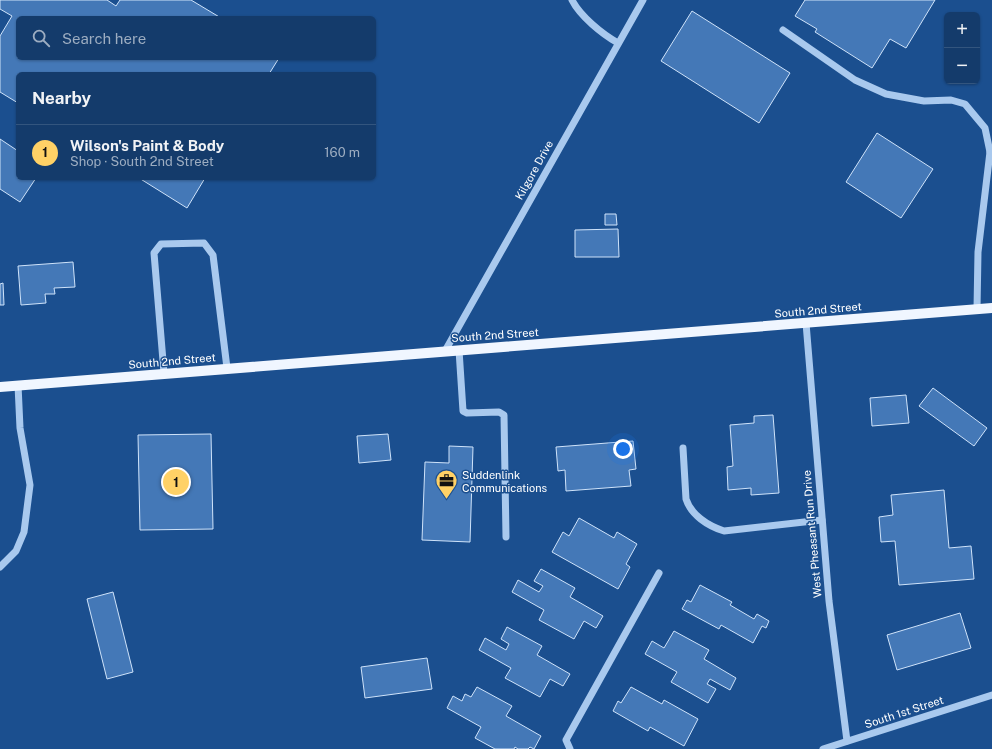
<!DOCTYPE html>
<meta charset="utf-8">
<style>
:root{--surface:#143b6b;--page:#214673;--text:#f1f3f6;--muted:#9dadc1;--line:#33557e;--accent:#ffd166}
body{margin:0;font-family:"Public Sans",sans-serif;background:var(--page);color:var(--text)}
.controls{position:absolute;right:12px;top:12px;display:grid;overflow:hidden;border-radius:6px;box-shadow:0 1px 3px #0004}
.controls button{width:36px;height:36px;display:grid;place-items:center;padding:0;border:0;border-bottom:1px solid var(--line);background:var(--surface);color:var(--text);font:20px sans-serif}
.you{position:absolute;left:623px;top:449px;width:14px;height:14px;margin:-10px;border:3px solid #fff;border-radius:50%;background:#1a73e8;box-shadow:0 0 0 6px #1a73e833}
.badge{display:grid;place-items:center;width:26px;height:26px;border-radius:50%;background:var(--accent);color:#111;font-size:13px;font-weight:700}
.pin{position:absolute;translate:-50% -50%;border:2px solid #fff;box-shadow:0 1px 4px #0006}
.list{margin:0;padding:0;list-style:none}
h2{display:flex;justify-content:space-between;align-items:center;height:52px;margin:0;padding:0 16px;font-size:17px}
h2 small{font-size:13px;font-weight:400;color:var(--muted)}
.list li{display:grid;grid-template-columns:26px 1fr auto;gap:12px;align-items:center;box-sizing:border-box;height:56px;padding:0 16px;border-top:1px solid var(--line)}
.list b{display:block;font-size:15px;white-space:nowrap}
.list p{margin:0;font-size:13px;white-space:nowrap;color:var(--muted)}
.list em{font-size:13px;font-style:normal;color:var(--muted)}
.icon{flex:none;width:22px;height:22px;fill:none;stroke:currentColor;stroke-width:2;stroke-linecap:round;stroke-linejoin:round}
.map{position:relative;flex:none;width:992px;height:749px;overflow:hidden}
.search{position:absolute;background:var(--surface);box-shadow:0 1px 3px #0004;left:16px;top:16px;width:360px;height:44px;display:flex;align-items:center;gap:10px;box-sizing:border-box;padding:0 14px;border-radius:6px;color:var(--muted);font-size:15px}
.panel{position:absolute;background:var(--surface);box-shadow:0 1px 3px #0004;left:16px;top:72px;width:360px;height:108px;border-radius:6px}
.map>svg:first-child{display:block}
.building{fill:#4478b7;stroke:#cfe3fa}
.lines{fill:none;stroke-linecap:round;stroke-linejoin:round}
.minor{stroke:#a9c9ee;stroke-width:7}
.major{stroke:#f0f6ff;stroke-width:10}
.labels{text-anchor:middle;stroke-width:3;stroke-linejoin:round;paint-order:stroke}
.street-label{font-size:11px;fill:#fff;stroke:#1b4f8f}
.poi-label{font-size:11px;fill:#fff;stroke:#1b4f8f;text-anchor:start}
</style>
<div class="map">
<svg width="992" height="749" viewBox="0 0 992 749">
<rect width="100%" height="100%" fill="#1b4f8f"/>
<!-- building -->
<g class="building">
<polygon points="0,0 107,0 116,6 120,0 191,0 221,18 18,18 18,58 279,58 269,74 18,74 18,103 0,92 0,36 12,16 0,9"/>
<polygon points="805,0 935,0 906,48 890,39 872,68 815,32 817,29 795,16"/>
<polygon points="692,11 790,73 759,123 661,61"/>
<polygon points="877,133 933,169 901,218 846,182"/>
<polygon points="0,139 18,151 18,178 36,178 20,202 0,189"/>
<polygon points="139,178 205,178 187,208"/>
<polygon points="605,214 616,214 617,225 605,225"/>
<polygon points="618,229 619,257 575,257 575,230"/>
<polygon points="73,262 75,287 54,288 55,294 45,294 46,303 21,305 18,266"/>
<polygon points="3,283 4,305 0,305 0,284"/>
<polygon points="933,388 987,428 974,446 919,406"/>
<polygon points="906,395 909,423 872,426 870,398"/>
<polygon points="773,415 779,493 751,495 751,488 728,490 727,467 733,466 730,425 754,423 754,416"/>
<polygon points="211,434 213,529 140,530 138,435"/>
<polygon points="388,434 391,460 359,463 357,436"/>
<polygon points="633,441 636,469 629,470 631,486 566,491 565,470 558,471 556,447"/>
<polygon points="449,446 473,447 470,542 422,540 425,462 449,463"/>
<polygon points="944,490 949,548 971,546 974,579 899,585 895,541 881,542 879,517 893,515 891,495"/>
<polygon points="579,518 614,538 617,532 637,544 626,564 630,567 618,589 552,552 563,532 569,536"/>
<polygon points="541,569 575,588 570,597 603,616 596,628 584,621 574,639 539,620 544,610 512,592 518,580 539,592 543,586 534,581"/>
<polygon points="700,585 732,602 730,605 754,619 757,614 769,621 766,628 762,626 753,643 721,625 719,629 682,609 687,600 691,602"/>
<polygon points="113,592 133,672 107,679 87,599"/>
<polygon points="960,613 971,648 897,670 887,635"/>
<polygon points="507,627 542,646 537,655 570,674 563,686 550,679 540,697 505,678 511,668 479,650 485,638 506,650 509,644 501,639"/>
<polygon points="674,631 709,650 704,659 736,678 730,690 710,679 707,684 716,689 708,703 671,682 677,672 645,654 652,641 664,648"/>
<polygon points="427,658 432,689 365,698 361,667"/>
<polygon points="477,687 512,706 506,716 541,736 534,749 530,747 528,749 518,749 515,747 514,749 495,749 475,738 481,727 447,708 453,696 462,701 465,694 471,697"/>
<polygon points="631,687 662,704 664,700 698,719 684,746 650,727 648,731 613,711 618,701 621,703"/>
</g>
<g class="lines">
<!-- minor -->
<g class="minor">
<path d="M572,0C580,16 602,34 618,43"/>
<polyline points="783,30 855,80 886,94 924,101 951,100 965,104 985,128 990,152"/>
<polyline points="977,309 978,252 990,152 992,150"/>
<polyline points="806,323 829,601 847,741"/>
<polyline points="459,350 463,411 467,413 499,412 504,415 506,537"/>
<polyline points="445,351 643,0"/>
<polyline points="164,373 154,253 161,244 204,243 213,255 227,368"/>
<path d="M683,448L686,499C691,515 708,526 724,531L822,520"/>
<polyline points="0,567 16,551 24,532 30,485 20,428 18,385"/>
<polyline points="570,749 566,740 659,573"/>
<polyline points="823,749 992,695"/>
</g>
<!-- major -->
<polyline class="major" points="0,387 992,308"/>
</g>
<!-- icons -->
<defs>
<symbol id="office-pin" viewBox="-11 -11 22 30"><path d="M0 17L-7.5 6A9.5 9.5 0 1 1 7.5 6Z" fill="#ffd166" stroke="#1b4f8f"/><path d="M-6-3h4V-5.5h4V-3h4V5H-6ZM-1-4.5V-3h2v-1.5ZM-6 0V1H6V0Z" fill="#111"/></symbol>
</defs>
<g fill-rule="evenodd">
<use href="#office-pin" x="434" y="468" width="25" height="34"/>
</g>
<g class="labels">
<!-- street labels -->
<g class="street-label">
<text transform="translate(534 170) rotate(-61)" y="4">Kilgore Drive</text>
<text transform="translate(818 310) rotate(-5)" y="4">South 2nd Street</text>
<text transform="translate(495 335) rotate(-4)" y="4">South 2nd Street</text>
<text transform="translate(172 361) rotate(-5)" y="4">South 2nd Street</text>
<text transform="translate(812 534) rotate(-95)" y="4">West Pheasant Run Drive</text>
<text transform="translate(904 712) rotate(-18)" y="4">South 1st Street</text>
</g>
<!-- poi labels -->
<g class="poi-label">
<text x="462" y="479">Suddenlink<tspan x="462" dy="13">Communications</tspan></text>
</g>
</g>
</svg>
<div class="controls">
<button>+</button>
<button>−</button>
</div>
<div class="you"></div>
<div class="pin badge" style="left:176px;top:482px">1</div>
<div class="search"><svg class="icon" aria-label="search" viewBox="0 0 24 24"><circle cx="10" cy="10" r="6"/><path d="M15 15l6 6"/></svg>Search here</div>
<section class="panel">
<h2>Nearby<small></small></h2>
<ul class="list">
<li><span class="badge">1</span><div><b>Wilson's Paint &amp; Body</b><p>Shop · South 2nd Street</p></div><em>160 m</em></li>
</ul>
</section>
</div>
